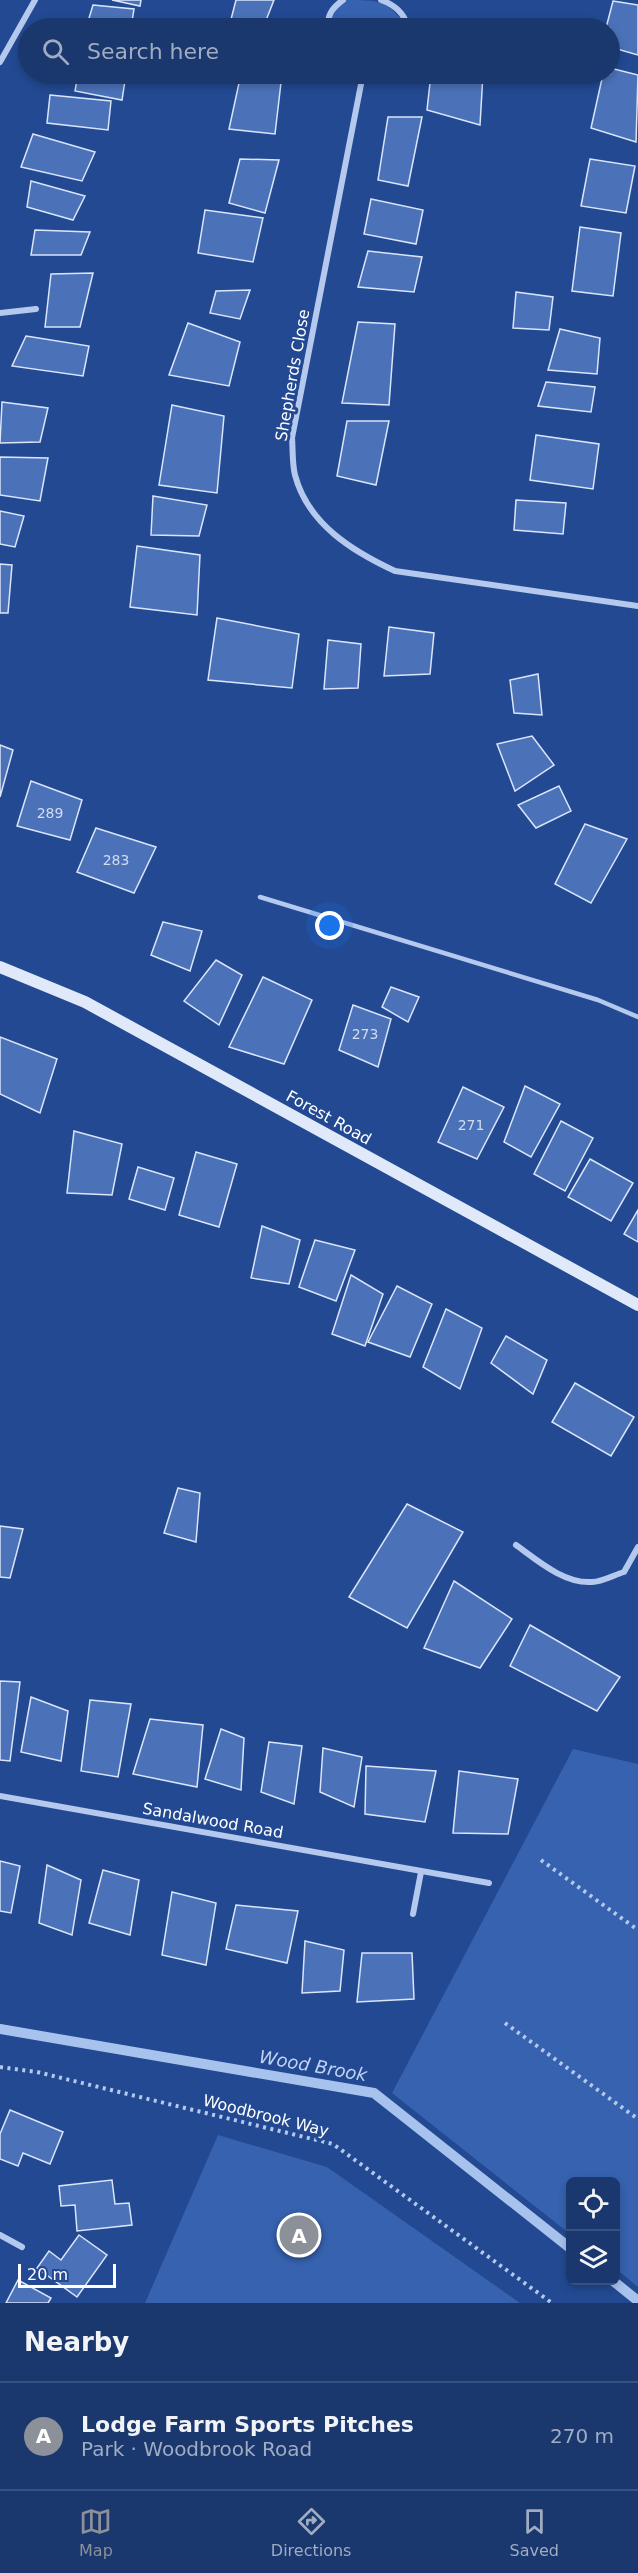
<!DOCTYPE html>
<meta charset="utf-8">
<style>
:root{--surface:#1a376e;--page:#274276;--text:#f1f3f6;--muted:#9facc2;--line:#385181;--accent:#8c9099}
body{margin:0;font-family:"DejaVu Sans",sans-serif;background:var(--page);color:var(--text)}
.controls{position:absolute;right:18px;bottom:18px;display:grid;overflow:hidden;border-radius:9px;box-shadow:0 3px 9px #0003}
.controls button{width:54px;height:54px;display:grid;place-items:center;padding:0;border:0;border-bottom:2px solid var(--line);background:var(--surface);color:var(--text);font:30px sans-serif}
.scale{position:absolute;left:18px;bottom:15px;width:98px;box-sizing:border-box;padding-left:6px;border:3px solid #fff;border-top:0;font-size:16px;line-height:21px;white-space:nowrap;color:#fff;-webkit-text-stroke:4px #224992;paint-order:stroke}
.you{position:absolute;left:330px;top:926px;width:21px;height:21px;margin:-15px;border:4px solid #fff;border-radius:50%;background:#1a73e8;box-shadow:0 0 0 9px #1a73e833}
.badge{display:grid;place-items:center;width:39px;height:39px;border-radius:50%;background:var(--accent);color:#fff;font-size:20px;font-weight:700}
.pin{position:absolute;translate:-50% -50%;border:3px solid #fff;box-shadow:0 2px 6px #0006}
.list{margin:0;padding:0;list-style:none}
h2{display:flex;justify-content:space-between;align-items:center;height:78px;margin:0;padding:0 24px;font-size:26px}
h2 small{font-size:20px;font-weight:400;color:var(--muted)}
.list li{display:grid;grid-template-columns:39px 1fr auto;gap:18px;align-items:center;box-sizing:border-box;height:108px;padding:0 24px;border-top:2px solid var(--line)}
.list b{display:block;font-size:22px;white-space:nowrap}
.list p{margin:0;font-size:20px;white-space:nowrap;color:var(--muted)}
.list em{font-size:20px;font-style:normal;color:var(--muted)}
.icon{flex:none;width:33px;height:33px;fill:none;stroke:currentColor;stroke-width:2;stroke-linecap:round;stroke-linejoin:round}
.map{position:relative;flex:none;width:638px;height:2303px;overflow:hidden}
.search{position:absolute;background:var(--surface);box-shadow:0 3px 9px #0003;left:18px;right:18px;top:18px;height:66px;display:flex;align-items:center;gap:15px;box-sizing:border-box;padding:0 21px;border-radius:33px;color:var(--muted);font-size:22px}
.sheet{height:186px;background:var(--surface)}
nav{display:flex;justify-content:space-around;align-items:center;box-sizing:border-box;height:84px;border-top:2px solid var(--line);background:var(--surface);font-size:16px;color:var(--muted)}
nav a{display:grid;justify-items:center;gap:3px}
nav .on{color:var(--accent)}
.map>svg:first-child{display:block}
.green{fill:#3662af}
.lines{fill:none;stroke-linecap:round;stroke-linejoin:round}
.stream{stroke:#a8c2ee;stroke-width:10}
.building{fill:#4b72b9;stroke:#dae5f9;stroke-width:1.5}
.path{stroke:#b4c9ed;stroke-width:4;stroke-dasharray:3 4.5;stroke-linecap:butt}
.lane{stroke:#b4c9ed;stroke-width:4.5}
.street{stroke:#b4c9ed;stroke-width:6}
.secondary{stroke:#e0e9fa;stroke-width:12}
.labels{text-anchor:middle;stroke-width:6;stroke-linejoin:round;paint-order:stroke}
.number-label{font-size:14px;fill:#d2dcee}
.street-label{font-size:16px;fill:#fff;stroke:#224992}
.water-label{font-size:18px;font-style:italic;fill:#c0d3f4;stroke:#224992}
</style>
<div class="map">
<svg width="638" height="2303" viewBox="0 0 638 2303">
<rect width="100%" height="100%" fill="#224992"/>
<!-- green -->
<g class="green">
<path d="M343,0C383,0 386,0 408,28H328V17Z"/>
<polygon points="573,1749 638,1764 638,2287 616,2269 616,2182 570,2182 570,2234 392,2093"/>
<polygon points="218,2135 327,2167 520,2303 145,2303"/>
</g>
<g class="lines">
<!-- stream -->
<g class="stream">
<polyline points="0,2029 374,2093 570,2248"/>
<polyline points="612,2280 638,2301"/>
</g>
</g>
<!-- building -->
<g class="building">
<polygon points="112,0 141,0 140,6"/>
<polygon points="236,0 274,0 263,28 229,27"/>
<polygon points="613,1 638,5 638,55 610,47 610,28 606,28"/>
<polygon points="93,5 134,9 131,28 86,28"/>
<polygon points="610,68 638,75 636,142 591,128 603,74 610,74"/>
<polygon points="78,74 126,74 122,100 75,91"/>
<polygon points="241,74 282,74 275,134 229,129"/>
<polygon points="431,74 483,74 480,125 427,110"/>
<polygon points="50,95 111,101 108,130 47,123"/>
<polygon points="388,117 422,117 408,186 378,180"/>
<polygon points="33,134 95,152 82,181 21,167"/>
<polygon points="240,159 279,160 265,213 229,203"/>
<polygon points="590,159 635,166 626,213 581,206"/>
<polygon points="31,181 85,196 73,220 27,207"/>
<polygon points="371,199 423,210 416,244 364,234"/>
<polygon points="205,210 263,218 253,262 198,253"/>
<polygon points="580,227 621,233 613,296 572,291"/>
<polygon points="35,230 90,232 81,255 31,255"/>
<polygon points="368,251 422,257 414,292 358,287"/>
<polygon points="93,273 80,327 45,327 51,274"/>
<polygon points="250,290 240,319 210,313 216,291"/>
<polygon points="516,292 553,297 549,330 513,328"/>
<polygon points="358,322 395,324 389,405 342,403"/>
<polygon points="188,323 240,342 229,386 169,375"/>
<polygon points="560,329 600,338 597,374 548,370"/>
<polygon points="26,336 89,346 83,376 12,366"/>
<polygon points="546,382 595,387 591,412 538,406"/>
<polygon points="2,402 48,408 40,442 0,443"/>
<polygon points="172,405 224,416 217,493 159,485"/>
<polygon points="347,421 389,421 376,485 337,476"/>
<polygon points="536,435 599,444 593,489 530,480"/>
<polygon points="0,457 48,458 40,501 0,495"/>
<polygon points="153,496 207,505 199,536 151,535"/>
<polygon points="516,500 566,503 563,534 514,530"/>
<polygon points="0,511 24,516 15,547 0,544"/>
<polygon points="137,546 200,555 197,615 130,607"/>
<polygon points="0,564 12,565 8,613 0,613"/>
<polygon points="217,618 299,634 292,688 208,680"/>
<polygon points="389,627 434,633 430,674 384,676"/>
<polygon points="328,640 361,644 358,688 324,689"/>
<polygon points="538,674 542,715 514,713 510,680"/>
<polygon points="532,736 554,765 515,791 497,744"/>
<polygon points="0,745 13,750 0,797"/>
<polygon points="31,781 82,800 70,840 17,826"/>
<polygon points="559,786 571,811 536,828 518,805"/>
<polygon points="585,824 627,839 591,903 555,884"/>
<polygon points="96,828 156,847 134,893 77,872"/>
<polygon points="163,922 202,931 190,971 151,955"/>
<polygon points="216,960 242,975 219,1025 184,1001"/>
<polygon points="263,977 312,1000 284,1064 229,1047"/>
<polygon points="391,987 419,997 408,1022 382,1007"/>
<polygon points="353,1005 391,1019 378,1067 339,1050"/>
<polygon points="0,1037 57,1059 40,1113 0,1094"/>
<polygon points="525,1086 560,1104 531,1157 504,1142"/>
<polygon points="463,1087 504,1107 477,1159 438,1142"/>
<polygon points="561,1121 593,1138 565,1191 534,1174"/>
<polygon points="74,1131 122,1144 112,1195 67,1193"/>
<polygon points="196,1152 237,1164 219,1227 179,1215"/>
<polygon points="590,1159 633,1183 611,1221 568,1197"/>
<polygon points="138,1167 174,1178 165,1210 129,1199"/>
<polygon points="638,1210 638,1242 624,1234"/>
<polygon points="262,1226 300,1240 289,1284 251,1278"/>
<polygon points="315,1240 355,1250 336,1301 299,1287"/>
<polygon points="351,1275 383,1294 365,1346 332,1334"/>
<polygon points="397,1286 432,1304 410,1357 368,1342"/>
<polygon points="446,1309 482,1328 460,1389 423,1367"/>
<polygon points="506,1336 547,1360 533,1394 491,1363"/>
<polygon points="575,1383 634,1417 611,1456 552,1422"/>
<polygon points="178,1488 200,1493 196,1542 164,1533"/>
<polygon points="407,1504 463,1532 407,1628 349,1597"/>
<polygon points="0,1526 23,1529 10,1578 0,1577"/>
<polygon points="454,1581 512,1619 480,1668 424,1648"/>
<polygon points="530,1625 620,1677 597,1711 510,1666"/>
<polygon points="0,1681 20,1682 10,1761 0,1760"/>
<polygon points="31,1697 68,1711 61,1761 21,1752"/>
<polygon points="90,1700 131,1704 118,1777 81,1771"/>
<polygon points="150,1719 203,1725 197,1787 133,1774"/>
<polygon points="221,1729 244,1738 241,1790 205,1779"/>
<polygon points="269,1742 302,1746 294,1804 261,1792"/>
<polygon points="323,1748 362,1757 354,1807 320,1792"/>
<polygon points="366,1766 436,1771 425,1822 365,1814"/>
<polygon points="459,1771 518,1779 508,1834 453,1833"/>
<polygon points="0,1861 20,1866 11,1913 0,1911"/>
<polygon points="47,1865 81,1880 72,1935 39,1923"/>
<polygon points="103,1870 139,1880 130,1935 89,1923"/>
<polygon points="172,1892 216,1903 206,1965 162,1955"/>
<polygon points="236,1905 298,1911 287,1963 226,1949"/>
<polygon points="305,1941 344,1950 340,1991 302,1993"/>
<polygon points="362,1953 412,1953 414,1999 357,2002"/>
<polygon points="10,2110 63,2132 50,2164 23,2153 18,2166 0,2159 0,2134"/>
<polygon points="112,2180 115,2204 129,2203 132,2225 77,2231 75,2205 61,2206 59,2186"/>
<polygon points="79,2235 107,2255 77,2297 37,2268 49,2251 61,2260"/>
<polygon points="18,2280 51,2298 48,2303 6,2303"/>
</g>
<g class="lines">
<!-- path -->
<g class="path">
<polyline points="541,1860 638,1930"/>
<polyline points="505,2023 638,2119"/>
<polyline points="0,2067 37,2072 333,2144 552,2303"/>
</g>
<!-- lane -->
<polyline class="lane" points="260,897 598,1000 638,1017"/>
<!-- street -->
<g class="street">
<path d="M381,0C395,5 405,14 408,28"/>
<path d="M328,28C327,15 332,8 343,0"/>
<polyline points="0,62 35,0"/>
<path d="M363,74L292,438C293,450 292,463 295,475C308,524 352,551 395,571L638,606"/>
<polyline points="0,313 36,309"/>
<path d="M516,1545C537,1560 564,1584 592,1582C602,1582 614,1575 624,1572L638,1547"/>
<polyline points="0,1796 489,1883"/>
<polyline points="413,1914 421,1872"/>
<polyline points="0,2235 22,2247"/>
</g>
<!-- secondary -->
<polyline class="secondary" points="0,967 85,1002 638,1305"/>
</g>
<g class="labels">
<!-- number labels -->
<g class="number-label">
<text x="50" y="818">289</text>
<text x="116" y="865">283</text>
<text x="365" y="1039">273</text>
<text x="471" y="1130">271</text>
</g>
<!-- street labels -->
<g class="street-label">
<text transform="translate(292 375) rotate(-80)" y="6">Shepherds Close</text>
<text transform="translate(329 1117) rotate(29)" y="6">Forest Road</text>
<text transform="translate(213 1820) rotate(10)" y="6">Sandalwood Road</text>
<text transform="translate(266 2115) rotate(14)" y="6">Woodbrook Way</text>
</g>
<!-- water labels -->
<g class="water-label">
<text transform="translate(313 2066) rotate(10)" y="6">Wood Brook</text>
</g>
</g>
</svg>
<div class="controls">
<button><svg class="icon" aria-label="locate" viewBox="0 0 24 24"><circle cx="12" cy="12" r="6"/><path d="M12 2v4M12 18v4M2 12h4M18 12h4"/></svg></button>
<button><svg class="icon" aria-label="layers" viewBox="0 0 24 24"><path d="M12 4l9 5-9 5-9-5zM3 14l9 5 9-5"/></svg></button>
</div>
<div class="scale">20 m</div>
<div class="you"></div>
<div class="pin badge" style="left:299px;top:2235px">A</div>
<div class="search"><svg class="icon" aria-label="search" viewBox="0 0 24 24"><circle cx="10" cy="10" r="6"/><path d="M15 15l6 6"/></svg>Search here</div>
</div>
<section class="sheet">
<h2>Nearby<small></small></h2>
<ul class="list">
<li><span class="badge">A</span><div><b>Lodge Farm Sports Pitches</b><p>Park · Woodbrook Road</p></div><em>270 m</em></li>
</ul>
</section>
<nav>
<a class="on"><svg class="icon" aria-label="map" viewBox="0 0 24 24"><path d="M3 6l6-2 6 2 6-2v14l-6 2-6-2-6 2zM9 4v14M15 6v14"/></svg>Map</a>
<a><svg class="icon" aria-label="directions" viewBox="0 0 24 24"><path d="M12 3l9 9-9 9-9-9zM9 14v-3h6M13 9l2 2-2 2"/></svg>Directions</a>
<a><svg class="icon" aria-label="saved" viewBox="0 0 24 24"><path d="M7 4h10v16l-5-4-5 4z"/></svg>Saved</a>
</nav>
